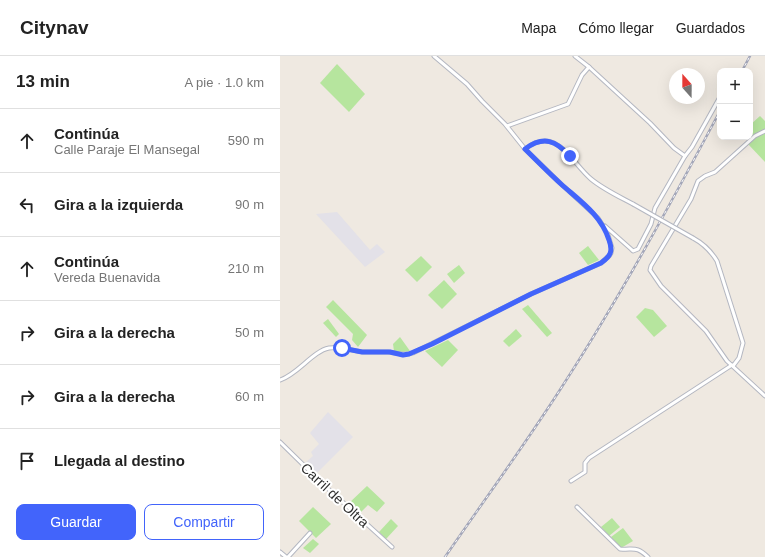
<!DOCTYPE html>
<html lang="es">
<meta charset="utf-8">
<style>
:root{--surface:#fff;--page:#f6f6f6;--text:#222;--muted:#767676;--line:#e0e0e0;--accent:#4264fb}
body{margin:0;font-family:Arial,sans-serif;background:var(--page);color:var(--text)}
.controls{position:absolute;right:12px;top:12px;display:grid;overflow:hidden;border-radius:8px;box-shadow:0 4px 16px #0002}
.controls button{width:36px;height:36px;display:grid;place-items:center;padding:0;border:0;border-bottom:1px solid var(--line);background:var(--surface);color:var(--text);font:20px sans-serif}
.compass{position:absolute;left:389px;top:12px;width:36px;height:36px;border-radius:50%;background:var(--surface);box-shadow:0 4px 16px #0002;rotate:339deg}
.stop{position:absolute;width:12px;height:12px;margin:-9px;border:3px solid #4264fb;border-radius:50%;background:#fff}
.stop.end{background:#4264fb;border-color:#fff;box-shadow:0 1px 4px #0008}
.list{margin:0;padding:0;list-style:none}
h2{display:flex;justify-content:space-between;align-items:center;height:52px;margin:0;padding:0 16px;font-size:17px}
h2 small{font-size:13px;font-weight:400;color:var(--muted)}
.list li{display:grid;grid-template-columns:26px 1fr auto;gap:12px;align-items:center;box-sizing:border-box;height:64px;padding:0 16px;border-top:1px solid var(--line)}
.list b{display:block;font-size:15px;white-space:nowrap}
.list p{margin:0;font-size:13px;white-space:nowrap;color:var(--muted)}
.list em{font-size:13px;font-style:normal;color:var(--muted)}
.actions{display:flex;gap:8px;padding:12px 16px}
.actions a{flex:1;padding:9px 0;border:1px solid var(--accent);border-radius:8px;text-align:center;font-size:14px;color:var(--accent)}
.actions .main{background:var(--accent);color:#fff}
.icon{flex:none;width:22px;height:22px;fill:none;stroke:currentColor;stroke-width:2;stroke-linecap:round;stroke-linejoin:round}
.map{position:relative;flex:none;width:485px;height:501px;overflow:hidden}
header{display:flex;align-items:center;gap:24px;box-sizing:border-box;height:56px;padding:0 20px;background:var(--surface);border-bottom:1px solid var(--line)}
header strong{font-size:19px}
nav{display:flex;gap:22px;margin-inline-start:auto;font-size:14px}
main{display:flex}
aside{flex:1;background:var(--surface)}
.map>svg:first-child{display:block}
.industrial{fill:#e3e1e8}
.green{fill:#b6e59e}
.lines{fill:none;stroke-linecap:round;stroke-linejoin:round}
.minor-casing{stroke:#b4b7c1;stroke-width:5}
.minor{stroke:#fff;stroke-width:3}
.rail-casing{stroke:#a3a6b8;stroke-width:2.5}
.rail{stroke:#fff;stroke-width:1;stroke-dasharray:3;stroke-linecap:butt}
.minor-bridge-casing{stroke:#b4b7c1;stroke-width:5;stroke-linecap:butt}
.minor-bridge{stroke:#fff;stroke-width:3}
.route{stroke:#4264fb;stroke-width:5}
.labels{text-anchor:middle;stroke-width:4;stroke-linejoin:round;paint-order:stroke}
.street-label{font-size:14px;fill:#2e2e2e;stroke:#fff}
</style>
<header>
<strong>Citynav</strong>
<nav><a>Mapa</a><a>Cómo llegar</a><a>Guardados</a></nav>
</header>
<main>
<aside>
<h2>13 min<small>A pie · 1.0 km</small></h2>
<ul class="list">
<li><svg class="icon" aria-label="ahead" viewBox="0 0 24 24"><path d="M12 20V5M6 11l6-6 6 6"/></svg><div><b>Continúa</b><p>Calle Paraje El Mansegal</p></div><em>590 m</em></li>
<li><svg class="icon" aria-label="left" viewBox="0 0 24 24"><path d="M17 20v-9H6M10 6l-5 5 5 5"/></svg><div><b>Gira a la izquierda</b></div><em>90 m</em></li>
<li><svg class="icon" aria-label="ahead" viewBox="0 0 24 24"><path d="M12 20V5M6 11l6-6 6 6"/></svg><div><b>Continúa</b><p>Vereda Buenavida</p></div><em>210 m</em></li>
<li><svg class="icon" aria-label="right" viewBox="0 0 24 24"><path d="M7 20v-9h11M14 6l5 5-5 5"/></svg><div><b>Gira a la derecha</b></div><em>50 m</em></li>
<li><svg class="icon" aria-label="right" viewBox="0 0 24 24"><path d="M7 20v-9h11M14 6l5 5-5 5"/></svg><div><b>Gira a la derecha</b></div><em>60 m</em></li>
<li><svg class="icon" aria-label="arrive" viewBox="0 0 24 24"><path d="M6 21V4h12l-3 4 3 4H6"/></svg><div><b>Llegada al destino</b></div></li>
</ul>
<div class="actions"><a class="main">Guardar</a><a>Compartir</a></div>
</aside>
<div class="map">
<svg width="485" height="501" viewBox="0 0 485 501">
<rect width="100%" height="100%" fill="#efe9e1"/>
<!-- industrial -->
<g class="industrial">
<polygon points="57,156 90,194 97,188 105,196 85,211 36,158"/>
<polygon points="48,356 73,381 36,418 25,407 33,400 31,396 39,388 30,377"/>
</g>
<!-- green -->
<g class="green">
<polygon points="57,8 85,38 69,56 40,27"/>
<polygon points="480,60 485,65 485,106 468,88 473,84 470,80 470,69"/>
<polygon points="308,190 319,204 308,209 299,197"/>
<polygon points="141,200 152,211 137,226 125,214"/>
<polygon points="179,209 185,217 174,227 167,218"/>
<polygon points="164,224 177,238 162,253 148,239"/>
<polygon points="53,244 87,279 78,291 72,284 73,278 46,251"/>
<polygon points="248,249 272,277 267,281 242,253"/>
<polygon points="365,252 373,254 387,270 374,281 356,261"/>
<polygon points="48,263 59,278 56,281 43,267"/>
<polygon points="236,273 242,280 229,291 223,285"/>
<polygon points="120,281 130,295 122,296 114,295 113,288"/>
<polygon points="168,284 178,294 162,311 145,295"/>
<polygon points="87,430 105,447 97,456 88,449 79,458 68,448"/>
<polygon points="33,451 51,468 36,482 19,465"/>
<polygon points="332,462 340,471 329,480 321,471"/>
<polygon points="111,463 118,470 106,483 99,476"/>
<polygon points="343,472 353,485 341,492 331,481"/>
<polygon points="33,483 39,488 30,497 23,492"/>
</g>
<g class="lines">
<defs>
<g id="minor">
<polyline points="309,11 370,67 394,92 405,100 412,91 440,41"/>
<polyline points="227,70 288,48 302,19 309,11 295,0"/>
<polyline points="485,75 475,80 435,116 425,120 418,125 411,143 371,210 370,214 381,230 426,275 447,305 485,340"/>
<path d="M245,93C277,69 290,105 311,123C323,133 338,140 353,148"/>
<polyline points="325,170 351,193 353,195 358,193 371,168 375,152 405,100"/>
<path d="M413,182C424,188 431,195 437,205L463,287L459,302L453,310"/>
<path d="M0,324C17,319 33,295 49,292C61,290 72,295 83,296C92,296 100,296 108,296C117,297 124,300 133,297L251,238L321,207L329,200L331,197L332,192L327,176L318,162L280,127L245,93L225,68L202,45L187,28L154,0"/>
<polyline points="0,386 45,430 112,491"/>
<polyline points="291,425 305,416 305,407 309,402 452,309"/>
<path d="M297,451L340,493C355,494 356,490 368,501"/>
<polyline points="0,496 6,501"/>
<polyline points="8,501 30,477"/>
</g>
</defs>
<!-- minor casing -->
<use href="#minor" class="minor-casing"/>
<!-- minor -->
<use href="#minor" class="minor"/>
<defs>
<g id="rail">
<polyline points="462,15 470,0"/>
<path d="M165,501C205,443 247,386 285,326C341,239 391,147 440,55"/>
</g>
</defs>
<!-- rail casing -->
<use href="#rail" class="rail-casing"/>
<!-- rail -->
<use href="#rail" class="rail"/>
<defs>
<polyline id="minor-bridge" points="353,148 413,182"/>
</defs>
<!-- minor-bridge casing -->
<use href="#minor-bridge" class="minor-bridge-casing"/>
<!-- minor-bridge -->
<use href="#minor-bridge" class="minor-bridge"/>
</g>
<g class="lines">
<!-- route -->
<path class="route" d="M62,292L82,296H110L123,299L129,298L152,288L251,238L321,207C331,200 333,195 329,184C321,159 300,145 281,128C269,117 257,105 245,93C264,79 276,85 290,100"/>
</g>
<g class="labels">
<!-- street labels -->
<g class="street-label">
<text transform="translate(55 439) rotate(43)" y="5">Carril de Oltra</text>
</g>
</g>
</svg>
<div class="controls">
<button>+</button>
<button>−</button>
</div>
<svg class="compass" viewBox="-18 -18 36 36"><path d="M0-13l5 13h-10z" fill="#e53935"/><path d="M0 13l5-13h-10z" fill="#767676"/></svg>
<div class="stop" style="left:62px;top:292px"></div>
<div class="stop end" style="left:290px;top:100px"></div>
</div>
</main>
